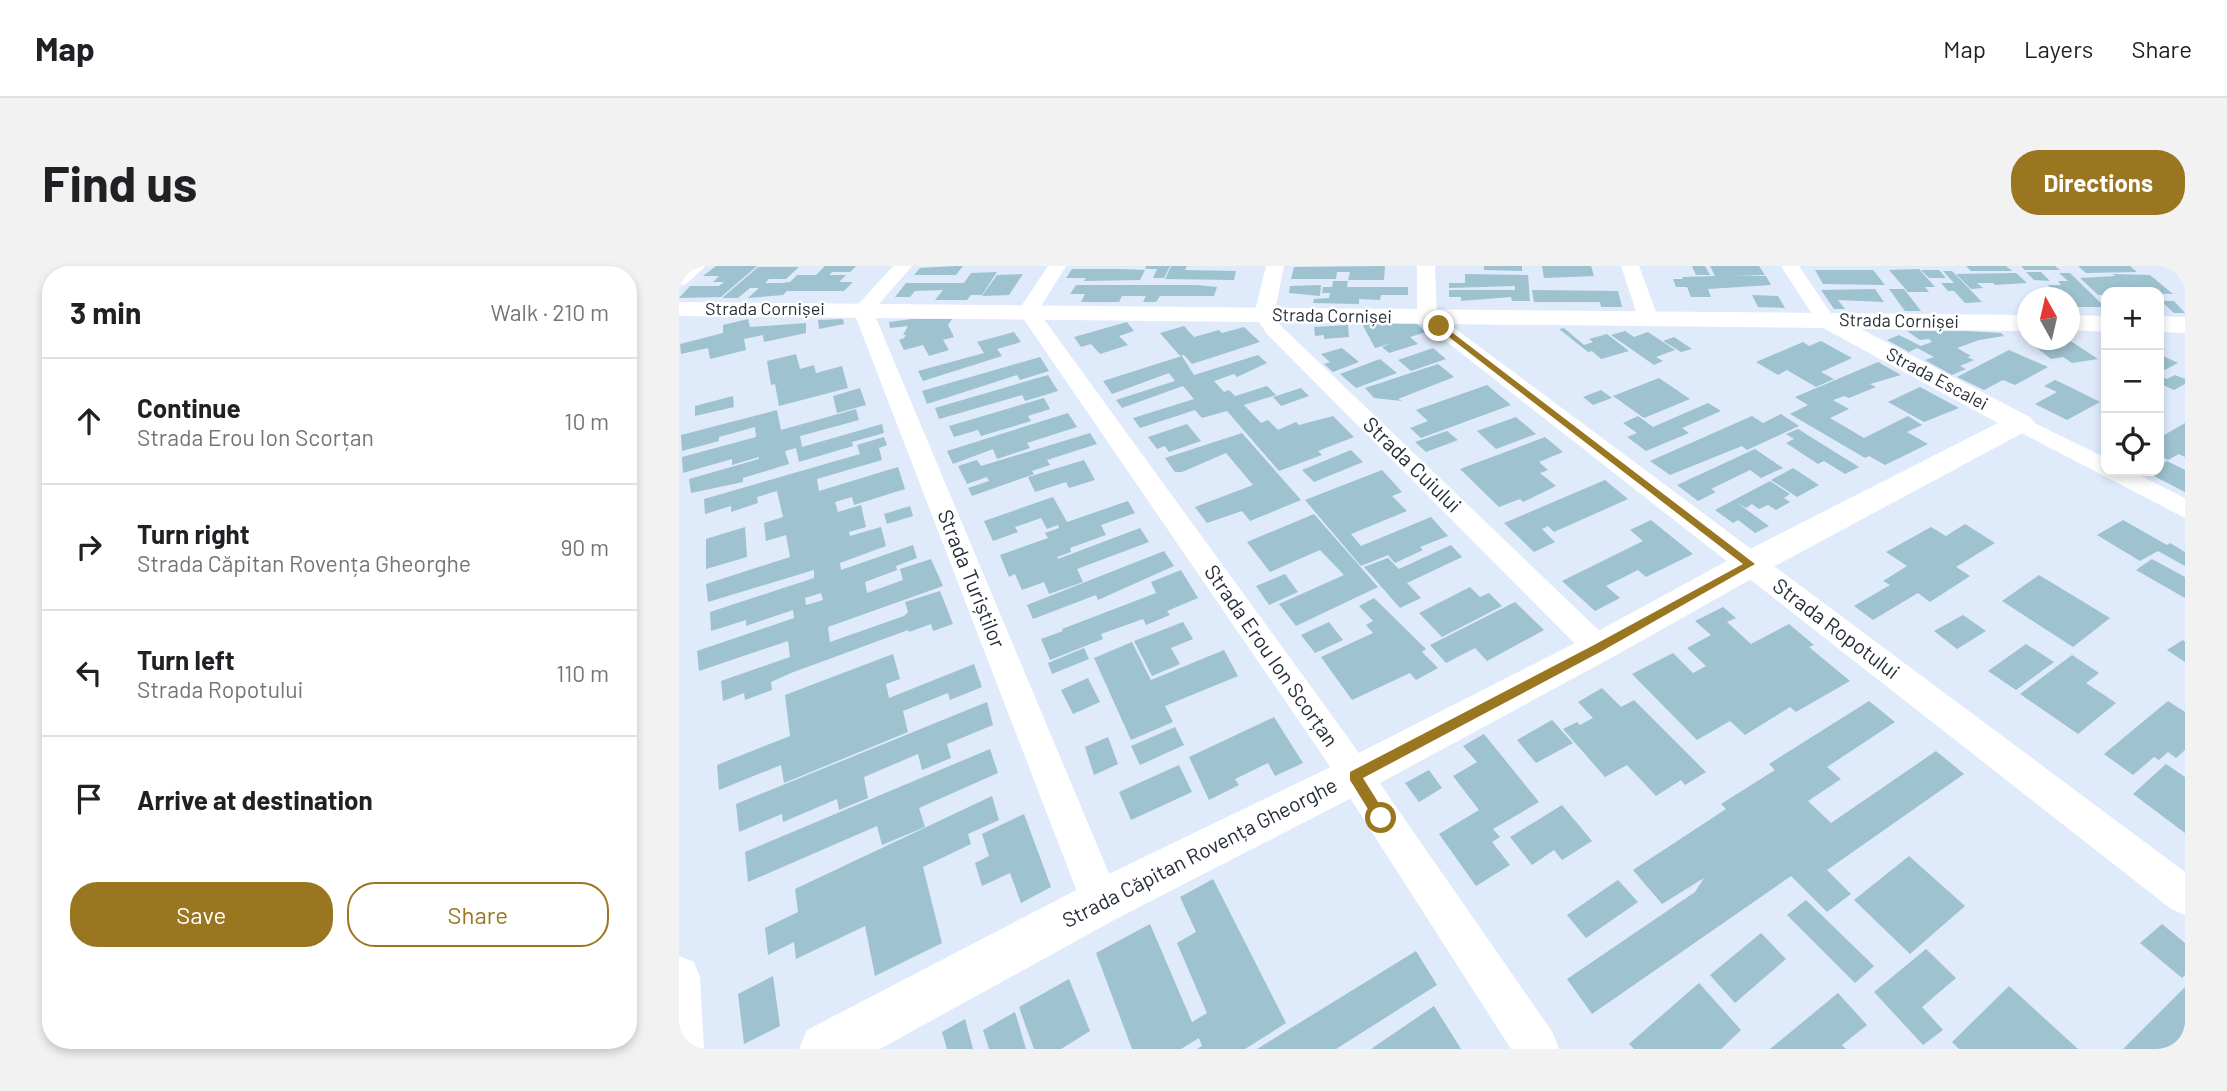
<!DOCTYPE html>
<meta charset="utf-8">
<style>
:root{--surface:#fff;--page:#f2f2f2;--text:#202124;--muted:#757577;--line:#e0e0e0;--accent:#9a7621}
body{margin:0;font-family:Barlow,sans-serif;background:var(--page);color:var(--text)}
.controls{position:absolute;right:21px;top:21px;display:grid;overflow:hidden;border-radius:14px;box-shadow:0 4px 10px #0003}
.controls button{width:63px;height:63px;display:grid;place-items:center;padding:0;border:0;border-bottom:2px solid var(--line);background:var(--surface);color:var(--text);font:35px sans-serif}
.compass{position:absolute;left:1338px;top:21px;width:63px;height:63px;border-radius:50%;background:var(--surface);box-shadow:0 4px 10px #0003;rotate:352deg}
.stop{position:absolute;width:21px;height:21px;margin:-16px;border:5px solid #9a7621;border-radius:50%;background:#fff}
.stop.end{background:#9a7621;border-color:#fff;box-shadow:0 2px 7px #0008}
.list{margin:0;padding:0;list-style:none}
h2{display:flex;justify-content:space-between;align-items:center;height:91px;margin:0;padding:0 28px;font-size:30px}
h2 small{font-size:23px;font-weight:400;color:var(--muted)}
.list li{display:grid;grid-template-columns:46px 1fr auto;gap:21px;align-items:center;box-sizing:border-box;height:126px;padding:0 28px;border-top:2px solid var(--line)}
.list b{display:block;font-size:26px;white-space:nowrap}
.list p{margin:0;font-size:23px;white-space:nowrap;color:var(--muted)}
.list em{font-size:23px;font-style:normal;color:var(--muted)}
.actions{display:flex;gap:14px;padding:21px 28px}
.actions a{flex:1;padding:16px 0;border:2px solid var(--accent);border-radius:28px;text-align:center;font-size:24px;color:var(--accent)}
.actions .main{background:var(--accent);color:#fff}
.icon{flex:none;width:38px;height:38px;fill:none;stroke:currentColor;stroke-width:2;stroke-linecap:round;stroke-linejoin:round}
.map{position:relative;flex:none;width:1506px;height:783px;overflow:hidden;border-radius:28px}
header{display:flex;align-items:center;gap:42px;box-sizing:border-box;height:98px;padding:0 35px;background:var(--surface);border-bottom:2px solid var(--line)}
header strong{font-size:33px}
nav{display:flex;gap:38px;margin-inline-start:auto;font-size:24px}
.intro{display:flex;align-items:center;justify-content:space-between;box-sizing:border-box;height:168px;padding:0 42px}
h1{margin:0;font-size:49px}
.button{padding:18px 32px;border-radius:28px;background:var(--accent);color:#fff;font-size:24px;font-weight:700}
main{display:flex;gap:42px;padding:0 42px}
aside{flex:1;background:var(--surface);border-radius:28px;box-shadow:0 4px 10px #0003}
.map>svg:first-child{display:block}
.building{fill:#9ec2cf;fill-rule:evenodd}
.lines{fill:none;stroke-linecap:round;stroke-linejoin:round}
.minor{fill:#fff;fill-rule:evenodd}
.tertiary{fill:#fff;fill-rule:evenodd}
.route{fill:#9a7621}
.labels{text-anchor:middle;stroke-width:5;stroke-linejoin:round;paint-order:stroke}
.far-street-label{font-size:18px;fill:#272e38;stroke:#fff}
.street-label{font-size:21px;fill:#272e38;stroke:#fff}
</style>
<header>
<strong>Map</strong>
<nav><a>Map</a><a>Layers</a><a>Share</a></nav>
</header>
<div class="intro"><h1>Find us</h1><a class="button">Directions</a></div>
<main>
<aside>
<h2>3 min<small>Walk · 210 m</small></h2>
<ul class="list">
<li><svg class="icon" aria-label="ahead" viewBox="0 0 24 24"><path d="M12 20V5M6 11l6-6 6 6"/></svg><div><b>Continue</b><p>Strada Erou Ion Scorțan</p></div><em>10 m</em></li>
<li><svg class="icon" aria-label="right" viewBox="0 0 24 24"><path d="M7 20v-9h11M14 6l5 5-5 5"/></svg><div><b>Turn right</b><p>Strada Căpitan Rovența Gheorghe</p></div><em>90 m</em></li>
<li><svg class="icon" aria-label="left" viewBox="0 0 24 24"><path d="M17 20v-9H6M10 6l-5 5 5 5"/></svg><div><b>Turn left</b><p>Strada Ropotului</p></div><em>110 m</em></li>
<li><svg class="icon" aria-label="arrive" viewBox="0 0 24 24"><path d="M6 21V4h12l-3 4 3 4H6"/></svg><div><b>Arrive at destination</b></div></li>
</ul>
<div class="actions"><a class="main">Save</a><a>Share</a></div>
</aside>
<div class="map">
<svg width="1506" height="783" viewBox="0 0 1506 783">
<rect width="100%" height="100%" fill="#dfeafb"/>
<!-- building -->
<g class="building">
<polygon points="37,0 78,0 42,31 0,32 11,20 40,20 45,16 34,16 40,10 24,10"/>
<polygon points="146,0 177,0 171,6 153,6 150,9 167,9 160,16 174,16 165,25 108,25 104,29 69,32 80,22 71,22 59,32 43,32 79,1 120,1 107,13 90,13 86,17 102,17 111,16 118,9 137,9"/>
<polygon points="276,0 284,0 277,9 235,9 241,2"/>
<polygon points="467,0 491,0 485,12 474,12 478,3 466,3"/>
<polygon points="492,0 508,0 506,4 557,5 555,14 486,13"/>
<polygon points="706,0 705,14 669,14 671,6 658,6 657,13 612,13 615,1"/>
<polygon points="805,0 843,0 843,5 805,4"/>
<polygon points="863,0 912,0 915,10 865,12"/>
<polygon points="1013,0 1026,0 1031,9 1017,9"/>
<polygon points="1031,0 1080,0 1086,9 1055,10 1087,10 1092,19 1029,23 1032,31 1012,31 1008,21 997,21 994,13 1004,13 1003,11 1036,10"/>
<polygon points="1287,0 1327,0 1333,5 1292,5"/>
<polygon points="1342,0 1376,0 1381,4 1346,4"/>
<polygon points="1399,0 1451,0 1458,6 1407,7"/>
<polygon points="393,3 441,3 466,4 461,14 405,15 407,12 387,12"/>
<polygon points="1240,3 1256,21 1246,21 1250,26 1229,26 1210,4"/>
<polygon points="1136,4 1194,4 1206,19 1144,18"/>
<polygon points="1242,4 1260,4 1267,12 1250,12"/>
<polygon points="1264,5 1273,5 1303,36 1286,37 1275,25 1269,25 1262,17 1275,17"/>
<polygon points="318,6 303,29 292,29 288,34 256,34 264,24 236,25 231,31 216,31 227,17 285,17 292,7"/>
<polygon points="1347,6 1362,6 1371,15 1355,14"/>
<polygon points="1337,7 1348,17 1316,19 1314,17 1298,17 1304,22 1292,23 1277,8"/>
<polygon points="1380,7 1391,7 1426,41 1391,41 1391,32 1381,32 1369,19 1382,19 1379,15 1389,15"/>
<polygon points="344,8 330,29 303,30 318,9"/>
<polygon points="786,8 849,9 851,35 833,35 832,31 782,35 782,31 770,31 770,24 836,24 836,20 770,22 770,17 786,17"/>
<polygon points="1433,8 1471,9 1494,28 1427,26 1427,29 1419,29 1401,12 1437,10"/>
<polygon points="654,15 669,15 668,21 729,21 729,29 702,29 701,34 680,33 680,38 634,37 635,33 650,32 651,27 643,27 644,21 653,21"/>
<polygon points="397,19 517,19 538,21 535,30 481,30 477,36 464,36 467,30 443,30 440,36 402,36 406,28 391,28"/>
<polygon points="642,19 641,30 610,27 611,20"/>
<polygon points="1196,23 1205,36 1159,34 1166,43 1155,43 1142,24"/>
<polygon points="1210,23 1225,23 1242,45 1226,45"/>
<polygon points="853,24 939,25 943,41 922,41 921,36 855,36"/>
<polygon points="1073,29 1099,30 1106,42 1079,41"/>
<polygon points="1482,35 1495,35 1506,47 1495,47"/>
<polygon points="69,53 71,61 127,57 127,67 85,76 84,69 65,73 67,84 31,93 29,82 2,88 1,78 44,67 44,59"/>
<polygon points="164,53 165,58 140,63 139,54"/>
<polygon points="233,53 273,53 269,59 275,71 264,74 270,84 250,90 244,79 225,84 220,74 225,72 227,69 224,69 229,60 211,62 210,56"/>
<polygon points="448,56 455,65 440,70 449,79 421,88 412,78 402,81 395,71"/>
<polygon points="682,56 736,56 747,66 731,71 739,78 710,87 703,81 713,77 696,82"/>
<polygon points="669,59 670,71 645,73 645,69 636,70 635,61"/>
<polygon points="505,60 515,71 540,64 543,67 565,61 581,76 513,98 505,89 501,90 481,67"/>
<polygon points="885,62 905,79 914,76 910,73 928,68 950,85 922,93 913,85 909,86 880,63"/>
<polygon points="946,65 955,71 969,66 996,84 977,91 984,95 975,99 932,69"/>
<polygon points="1228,65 1287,65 1322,67 1325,70 1300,74 1278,82 1292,90 1288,91 1295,94 1281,100 1287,103 1273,109 1246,94 1255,91 1238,82 1230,86 1208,74 1220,69 1242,80 1253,76 1250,73 1241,74"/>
<polygon points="335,66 342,76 318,83 323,90 244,115 239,105 305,87 298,76"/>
<polygon points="995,71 1013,83 1002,86 984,75"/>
<polygon points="1369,74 1390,74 1419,93 1393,97 1384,91 1372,93 1354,79 1374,76"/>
<polygon points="1142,75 1173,92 1142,106 1155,113 1137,121 1108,104 1099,109 1077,96 1124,76 1130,80"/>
<polygon points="663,82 680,96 654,106 645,98 651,96 642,88"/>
<polygon points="754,82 767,93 732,105 719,94"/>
<polygon points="1330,84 1369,101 1336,119 1324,114 1305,124 1278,111"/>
<polygon points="117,88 121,103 135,99 137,107 163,100 169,122 100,140 96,118 92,119 88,95"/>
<polygon points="1480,88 1499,97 1480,107"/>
<polygon points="579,89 588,97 558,111 555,108 535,115 545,126 550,124 556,130 588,120 597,129 565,139 582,157 589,154 599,164 617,156 620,159 654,150 675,171 639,185 643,189 600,205 548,145 523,152 516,144 461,162 454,152 515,133 504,120 443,142 437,134 496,115 490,107 433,128 424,115 503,90 515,109"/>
<polygon points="361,91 370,105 341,114 338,109 248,138 243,125"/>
<polygon points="701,93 718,107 677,122 661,108"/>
<polygon points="1199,96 1222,109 1191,118 1197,121 1170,132 1165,130 1154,134 1170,143 1151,152 1185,172 1229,150 1243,159 1228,166 1249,178 1206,199 1190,190 1186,192 1111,148 1129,139 1116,131"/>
<polygon points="759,98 775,111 719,133 723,135 695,132 686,122"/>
<polygon points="369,109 379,125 346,135 343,129 260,153 256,142"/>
<polygon points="1480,109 1488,113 1496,109 1506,113 1506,118 1495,124 1480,117"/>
<polygon points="980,112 1011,133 965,152 934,130"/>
<polygon points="1376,114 1389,120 1421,136 1388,154 1356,138 1378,126 1365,120"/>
<polygon points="808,119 832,139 742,172 731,162 749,155 737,144"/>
<polygon points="1241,121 1280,142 1245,156 1209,136"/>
<polygon points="181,122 187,139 158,147 154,130"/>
<polygon points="622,122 630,130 602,140 594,131"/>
<polygon points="922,124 933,132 914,139 904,131"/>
<polygon points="54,130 55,141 16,150 16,140"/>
<polygon points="365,132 371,143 349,150 352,155 329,162 302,170 299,164 275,171 270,160"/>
<polygon points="1029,137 1042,145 1003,162 1010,167 967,185 948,171 958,167 944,157 959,150 974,161"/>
<polygon points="177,143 180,154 121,170 123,181 203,158 205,167 173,176 174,180 120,196 117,182 106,185 110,198 64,212 64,216 12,227 10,213 80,193 80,191 53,199 53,193 4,207 3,191 77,171 76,161 40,171 40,175 3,185 2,169 98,144 102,164"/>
<polygon points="389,147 398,161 348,177 351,182 318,193 314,183 274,198 268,185"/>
<polygon points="1102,148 1120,160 1068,184 1063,180 991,209 971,195 1073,150 1084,157"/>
<polygon points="837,151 857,168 817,183 798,165"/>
<polygon points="1506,157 1506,191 1500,188 1489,194 1480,189 1480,172"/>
<polygon points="508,158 522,175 490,186 486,180 478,183 469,171"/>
<polygon points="1119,163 1180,201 1166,208 1145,195 1139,198 1107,177 1115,173 1107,168"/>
<polygon points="768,165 779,174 747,186 736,176"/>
<polygon points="411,167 418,178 368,194 371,199 353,205 355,208 293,230 289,222 310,215 308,211 288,218 279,200 298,194 302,200"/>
<polygon points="563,167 622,234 571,255 563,245 528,257 516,241 574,219 547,187 503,206 496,206 486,192"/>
<path d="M205,171L208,179L200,182L203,194L138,213L140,225L219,201L226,223L175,239L173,231L156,236L159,246L182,239L187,261L170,266L171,270L202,261L207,280L161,297L162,304L234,279L238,292L217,300L218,304L186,316L188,327L224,314L221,303L252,293L264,320L149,361L151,376L225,350L229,346L226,336L261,325L274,358L254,365L252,358L230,366L229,364L112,407L92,416L93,424L66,434L65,427L44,435L42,415L111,391L109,375L20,405L18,385L115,352L114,344L67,360V354L32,365L31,346L135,312V304L29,336L27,318L111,291L107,269L87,275L85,257L104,251L98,225L78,231L79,237L52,246V240L26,248L25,233L181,188L178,179ZM142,327L144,334L127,339L126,332Z"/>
<polygon points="866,171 884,186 860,196 869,204 861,207 877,220 844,236 841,233 820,241 781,203"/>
<polygon points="1076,183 1104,202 1082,212 1071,204 1032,223 1037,226 1019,235 998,219"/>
<polygon points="672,184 684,196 635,216 623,204"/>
<polygon points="405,194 416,214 390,222 387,216 356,226 349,211"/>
<polygon points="1488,195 1506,204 1506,226 1469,207 1480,205 1480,200"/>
<polygon points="1114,202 1140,219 1118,231 1092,214"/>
<polygon points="703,204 723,226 713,230 728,245 672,268 682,280 752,251 769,270 741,281 744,284 716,297 709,289 682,300 626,234"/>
<polygon points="926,214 949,233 875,266 869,260 863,263 876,276 855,286 825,257"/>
<polygon points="1091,215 1111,228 1105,232 1111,236 1097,244 1089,239 1080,243 1073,238 1067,242 1057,236 1090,260 1076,267 1059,254 1054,257 1036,244"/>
<polygon points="374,231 388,256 449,235 456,247 422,259 427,269 391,282 392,286 378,291 379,293 461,262 470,276 398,303 404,316 370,328 365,316 343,324 336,308 330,311 321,289 369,272 366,267 380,262 379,259 368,263 362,252 336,261 339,266 314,275 305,255"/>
<polygon points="231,240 234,250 208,258 205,248"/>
<polygon points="635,248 699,321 617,360 600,338 665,309 641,284 591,306 568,276"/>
<polygon points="972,254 1014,288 967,311 959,304 927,320 941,332 916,345 883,315 964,275 951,264"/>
<polygon points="1444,254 1488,279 1491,277 1506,286 1506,300 1479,285 1461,295 1418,269"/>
<polygon points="1286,258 1316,277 1277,301 1291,310 1251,336 1239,327 1194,354 1175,340 1211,319 1204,315 1228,300 1207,286 1252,261 1267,270"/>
<polygon points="66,261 68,291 27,303 27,273"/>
<polygon points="772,279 783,291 728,317 742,332 721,342 685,301 709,292 720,303"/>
<polygon points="485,285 495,300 419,334 417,329 354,353 348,339"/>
<polygon points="1473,293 1506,311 1506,332 1457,304"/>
<polygon points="502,304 519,332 488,345 491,349 467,359 464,353 422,368 424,373 371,394 362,373 384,365 383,363 477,327 472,316"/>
<polygon points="606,308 619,326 590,339 577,320"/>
<polygon points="1360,309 1431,352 1394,381 1323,335"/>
<polygon points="791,321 801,331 810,327 823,340 763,371 740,347"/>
<polygon points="695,332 747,383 743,386 759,402 737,414 731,407 673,434 642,391 694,367 687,359 694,355 680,340"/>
<polygon points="836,336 865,364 808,395 796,382 767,397 751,379"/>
<polygon points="1044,341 1057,352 1048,356 1072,378 1110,358 1135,379 1130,381 1171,415 1117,446 1111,441 1066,469 1051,455 1018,474 953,408 994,387 1014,407 1027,400 1008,382 1032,369 1016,355"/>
<polygon points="1284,349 1307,365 1278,383 1255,365"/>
<polygon points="504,356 514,373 492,382 501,398 473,410 455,375"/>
<polygon points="650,356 664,374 636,387 622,369"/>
<polygon points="1504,374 1506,376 1506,396 1488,384"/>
<polygon points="453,376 472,414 545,384 559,410 486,440 494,456 452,474 415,392"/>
<polygon points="1347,378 1375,396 1337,424 1309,405"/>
<polygon points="405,382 410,393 373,408 369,397"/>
<polygon points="214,388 221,413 207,418 210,432 295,398 303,421 271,434 269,427 224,445 229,466 105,517 102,499 40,524 38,499 111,470 106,429"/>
<polygon points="1393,389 1420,407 1407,417 1437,437 1399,468 1341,428"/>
<polygon points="409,412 421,436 394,448 382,424"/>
<polygon points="923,422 942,441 955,434 1027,506 1006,519 1002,514 977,530 948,499 926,511 884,463 898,456 901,459 914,452 899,436"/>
<polygon points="1190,435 1216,456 1148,501 1162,513 1129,535 1152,557 1257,485 1285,508 1148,604 1172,628 1148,646 1112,610 913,748 888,713 1016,626 1025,612 983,638 954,604 1047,543 1042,538 1096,504 1090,498"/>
<polygon points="1489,435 1506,446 1506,484 1497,492 1489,486 1480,494 1475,491 1454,509 1425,488"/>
<polygon points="308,436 314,459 268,478 272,492 243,504 239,488 185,511 189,532 160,544 158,533 104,556 103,548 60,566 57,538"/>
<polygon points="595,451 624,497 596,510 589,497 556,513 560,519 530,534 510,491"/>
<polygon points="873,454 894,477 857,497 838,474"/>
<polygon points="496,461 505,479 461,499 452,480"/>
<polygon points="805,468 860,536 814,563 821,571 813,576 831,599 797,620 760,568 800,544 774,510 798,496 784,480"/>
<polygon points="429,471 439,498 415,509 406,481"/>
<polygon points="311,483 319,507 240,542 246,561 203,579 198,560 69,616 66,586"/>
<polygon points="1487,498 1506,511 1506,567 1454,528"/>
<polygon points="500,499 513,526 452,554 440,526"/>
<polygon points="750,504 763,522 740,536 726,517"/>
<polygon points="313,530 320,554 289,568 292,578 244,601 263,677 196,710 186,660 117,693 115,676 89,689 86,662 119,646 116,623"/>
<polygon points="883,539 913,575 883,594 875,584 853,599 831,571"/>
<polygon points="345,548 372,621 342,637 331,607 303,620 296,597 310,590 303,568"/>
<polygon points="1230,590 1286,640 1231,688 1175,634"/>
<polygon points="534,613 607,757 566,783 518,783 523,780 520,772 502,783 453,783 417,687 471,658 513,756 528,747 498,677 517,666 501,631"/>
<polygon points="939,614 959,636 907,672 888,649"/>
<polygon points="1127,634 1195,700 1176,717 1108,649"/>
<polygon points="1483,658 1506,677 1506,709 1503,712 1461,677"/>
<polygon points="1082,667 1107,693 1056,737 1031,709"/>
<polygon points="1247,683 1277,712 1243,741 1264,764 1244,779 1195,726"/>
<polygon points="737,685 758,719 657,783 578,783"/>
<polygon points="94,710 101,760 65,778 59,728"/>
<polygon points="390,713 411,765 382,783 355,783 340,741"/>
<polygon points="1020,717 1062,764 1042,783 955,783 950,778"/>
<polygon points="1330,720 1399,783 1280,783 1273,776"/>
<polygon points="1506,721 1506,783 1444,783"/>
<polygon points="1159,727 1188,759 1163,779 1167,783 1091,783"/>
<polygon points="755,740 782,783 692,783"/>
<polygon points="336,746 347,783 310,783 304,764"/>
<polygon points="286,753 294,783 268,783 263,766"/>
</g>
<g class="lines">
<!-- minor -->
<g class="minor">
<polygon points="6,0 27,0 7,18 0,20 0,5"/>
<polygon points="214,0 233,0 194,45 442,636 436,649 422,655 408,649 402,636 174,44"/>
<polygon points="369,0 387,0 359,45 670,473 874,767 880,783 832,783 646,493 339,45"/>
<polygon points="587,0 605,0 595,49 602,60 930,374 935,382 930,390 919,394 908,390 588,68 575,49"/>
<polygon points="738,0 756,0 758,49 1506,606 1506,649 1492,643 741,55 738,51"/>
<polygon points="942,0 960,0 980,54 977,58 963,58 960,54"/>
<polygon points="1102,0 1120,0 1157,55 1154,59 1140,59"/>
<polygon points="1341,150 1427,192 1427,205 1452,205 1506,232 1506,252 1333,162 1329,157 1333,152"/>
<polygon points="0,690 15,696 21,711 25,783 0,783"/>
</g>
<!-- tertiary -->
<g class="tertiary">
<polygon points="0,36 1349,49 1349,65 1182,63 1351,151 1356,157 1351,163 1083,307 932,392 690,523 439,652 201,783 120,783 128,764 405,620 660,497 906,372 1059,289 1319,157 1144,62 0,50"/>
<polygon points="1391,49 1427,50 1427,66 1391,64"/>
<polygon points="1480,50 1506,51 1506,67 1480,66"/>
</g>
</g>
<!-- route -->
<polygon class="route" points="757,58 762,58 1076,298 923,385 684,512 709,552 702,558 697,556 671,514 671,506 915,379 1064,298 757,61"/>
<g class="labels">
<!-- far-street labels -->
<g class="far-street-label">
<text x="86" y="49">Strada Cornișei</text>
<text transform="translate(653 50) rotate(1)" y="6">Strada Cornișei</text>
<text transform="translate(1220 55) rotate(1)" y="6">Strada Cornișei</text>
<text transform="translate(1258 113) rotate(28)" y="6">Strada Escalei</text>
</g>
<!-- street labels -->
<g class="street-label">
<text transform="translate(733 199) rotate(44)" y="7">Strada Cuiului</text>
<text transform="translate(292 313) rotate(68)" y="7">Strada Turiștilor</text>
<text transform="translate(1157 363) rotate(37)" y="7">Strada Ropotului</text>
<text transform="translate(592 390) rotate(55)" y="7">Strada Erou Ion Scorțan</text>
<text transform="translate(521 587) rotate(-27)" y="7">Strada Căpitan Rovența Gheorghe</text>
</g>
</g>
</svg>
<div class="controls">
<button>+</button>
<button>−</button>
<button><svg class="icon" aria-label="locate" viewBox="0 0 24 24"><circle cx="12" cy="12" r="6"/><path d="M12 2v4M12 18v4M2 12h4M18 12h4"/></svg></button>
</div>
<svg class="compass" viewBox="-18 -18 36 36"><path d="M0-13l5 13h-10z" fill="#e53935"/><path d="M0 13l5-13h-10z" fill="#757577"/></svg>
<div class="stop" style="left:702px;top:552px"></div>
<div class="stop end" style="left:760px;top:60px"></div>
</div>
</main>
